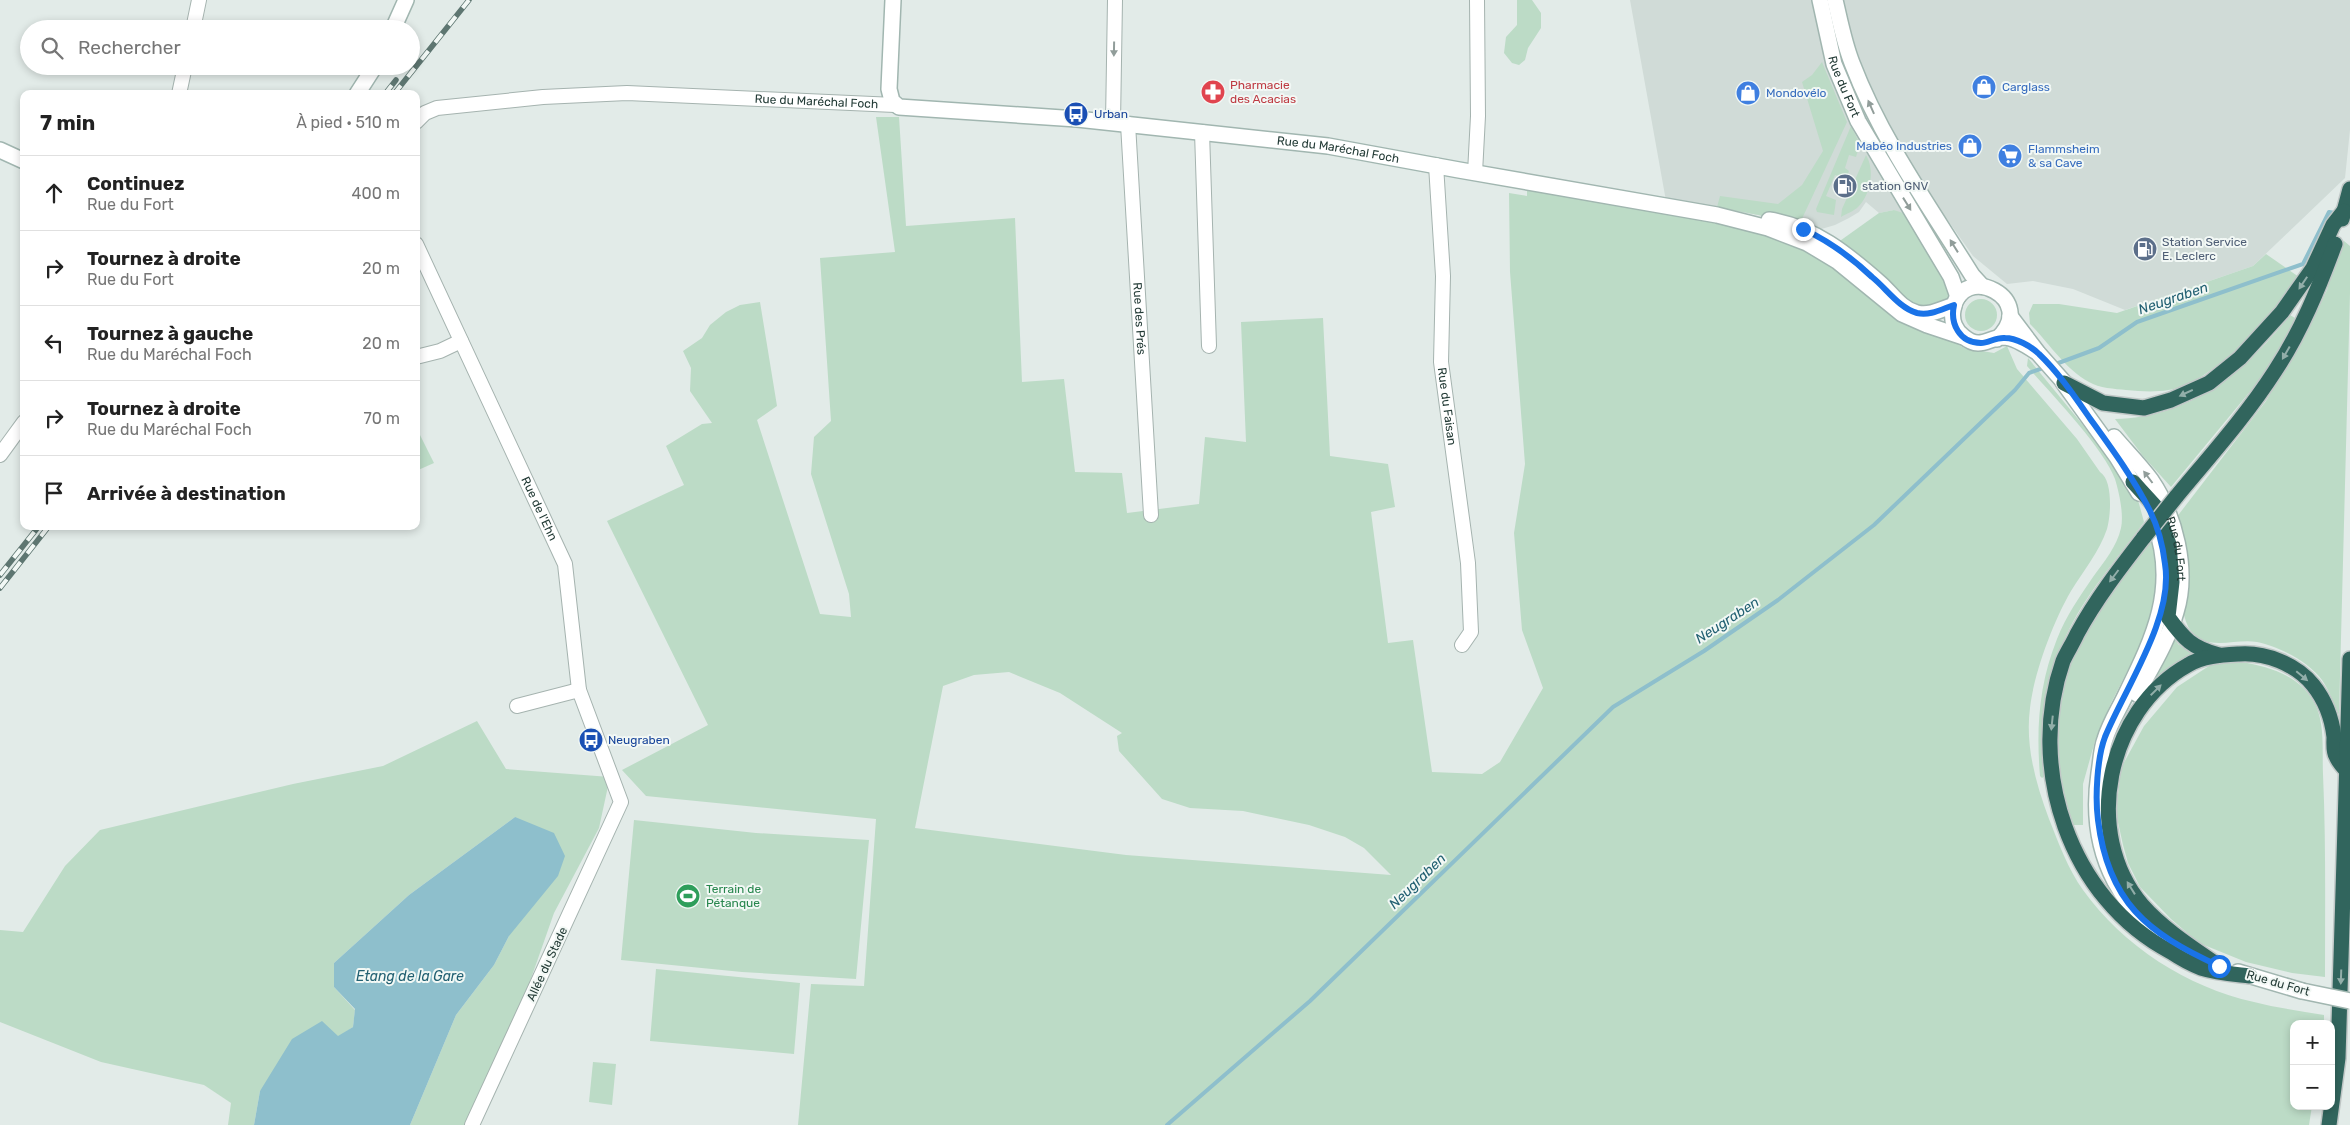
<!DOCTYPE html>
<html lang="fr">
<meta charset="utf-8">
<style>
:root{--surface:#fff;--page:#f6f6f6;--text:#222;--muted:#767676;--line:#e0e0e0}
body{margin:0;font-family:Rubik,sans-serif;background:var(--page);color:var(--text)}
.controls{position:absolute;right:15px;bottom:15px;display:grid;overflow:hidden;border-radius:10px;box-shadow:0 2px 8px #0003}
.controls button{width:45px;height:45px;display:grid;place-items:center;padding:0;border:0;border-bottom:1px solid var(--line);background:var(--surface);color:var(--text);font:25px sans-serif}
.stop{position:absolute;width:15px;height:15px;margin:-11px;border:4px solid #1a73e8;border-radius:50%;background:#fff}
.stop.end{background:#1a73e8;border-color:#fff;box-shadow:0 1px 5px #0008}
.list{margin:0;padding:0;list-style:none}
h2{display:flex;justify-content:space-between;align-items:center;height:65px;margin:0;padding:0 20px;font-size:21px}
h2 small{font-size:16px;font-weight:400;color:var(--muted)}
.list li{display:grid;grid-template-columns:32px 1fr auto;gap:15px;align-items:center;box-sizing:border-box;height:75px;padding:0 20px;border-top:1px solid var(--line)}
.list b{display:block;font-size:19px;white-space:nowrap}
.list p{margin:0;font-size:16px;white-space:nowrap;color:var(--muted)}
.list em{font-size:16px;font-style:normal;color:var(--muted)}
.icon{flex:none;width:28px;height:28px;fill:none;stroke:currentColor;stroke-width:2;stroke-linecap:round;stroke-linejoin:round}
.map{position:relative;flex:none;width:2350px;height:1125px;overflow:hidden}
.search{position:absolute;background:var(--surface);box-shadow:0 2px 8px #0003;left:20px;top:20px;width:400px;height:55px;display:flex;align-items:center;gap:12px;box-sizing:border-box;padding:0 18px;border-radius:28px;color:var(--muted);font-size:19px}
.panel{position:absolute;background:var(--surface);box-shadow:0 2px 8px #0003;left:20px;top:90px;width:400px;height:440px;border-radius:10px}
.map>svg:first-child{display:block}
.built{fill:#d0dbd7}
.green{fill:#bcdbc6;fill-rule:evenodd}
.water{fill:#8ebfcc}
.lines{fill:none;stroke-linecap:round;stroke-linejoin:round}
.stream{stroke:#8ebfcc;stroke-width:4}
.street-casing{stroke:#a5b3af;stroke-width:16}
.secondary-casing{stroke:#a1b6b0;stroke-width:18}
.highway-casing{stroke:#c1c8c7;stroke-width:18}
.street{stroke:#fff;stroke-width:14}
.secondary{stroke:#fff;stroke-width:15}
.highway{stroke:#31655d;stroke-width:15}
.rail-casing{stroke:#5e7671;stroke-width:5.5}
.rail{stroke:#f2f8f5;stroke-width:4;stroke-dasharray:11;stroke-linecap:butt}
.secondary-bridge-casing{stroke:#a1b6b0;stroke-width:18;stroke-linecap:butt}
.highway-bridge-casing{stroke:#c1c8c7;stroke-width:18;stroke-linecap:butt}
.secondary-bridge{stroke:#fff;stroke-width:15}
.highway-bridge{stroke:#31655d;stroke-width:15}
.oneway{fill:#919d9a}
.oneway2{fill:#92aea9}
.route{stroke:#1a73e8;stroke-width:6}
.labels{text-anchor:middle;stroke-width:4;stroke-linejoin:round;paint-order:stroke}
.health-label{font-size:12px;fill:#be3a42;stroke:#f2f8f5;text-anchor:start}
.street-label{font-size:12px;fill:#233b36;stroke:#f2f8f5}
.shop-label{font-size:12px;fill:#366cbe;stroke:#f2f8f5;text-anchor:start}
.transit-label{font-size:12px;fill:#164399;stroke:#f2f8f5;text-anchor:start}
.service-label{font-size:12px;fill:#4e5e75;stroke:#f2f8f5;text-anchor:start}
.leisure-label{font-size:12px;fill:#27864d;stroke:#f2f8f5;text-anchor:start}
.water-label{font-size:14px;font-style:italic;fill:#226072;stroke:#f2f8f5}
</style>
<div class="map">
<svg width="2350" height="1125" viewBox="0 0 2350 1125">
<rect width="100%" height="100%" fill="#e2ebe8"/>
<!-- built -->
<polygon class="built" points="1630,0 2350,0 2350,130 2345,178 2253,266 2125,310 2073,289 2033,281 2007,284 1973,256 1944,215 1917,225 1894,210 1879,213 1866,202 1859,212 1849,218 1835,225 1818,230 1800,223 1717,207 1666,201"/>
<!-- green -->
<g class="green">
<polygon points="1517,0 1532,0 1541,13 1541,28 1528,48 1525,60 1519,65 1512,63 1504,53 1506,37 1517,25"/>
<polygon points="1822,62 1847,122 1800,223 1717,207 1720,196 1778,204 1802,185 1823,151 1802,82 1812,75"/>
<path d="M876,117H899L906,226L1015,218L1022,382L1064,379L1075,472L1122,473L1127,513L1199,504L1205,437L1246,442L1241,322L1323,318L1330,456L1388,464L1395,507L1371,512L1388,643L1413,640L1432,772L1482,774L1500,762L1543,688L1522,630L1514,533L1525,464L1510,272L1509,193L1527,196V189L1752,229L1813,252L1964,348L1994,353L2007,346L2017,369L2077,439L2100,472C2113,480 2111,515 2107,529C2099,552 2084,570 2071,591C2053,622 2034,673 2030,708C2025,746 2036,784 2049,819C2059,844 2068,869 2083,890C2123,946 2187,987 2254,1002C2277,1008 2301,1011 2324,1015V1024H2294V1106H2312L2309,1125H798L811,984L864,986L876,819L646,796L622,770L708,725L607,521L684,485L666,446L702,424L712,423L690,391L691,368L683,351L702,338L710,325L726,312L740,305L760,302L777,406L757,420L820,614L851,617L849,594L811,474L814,437L831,421L820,258L895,252ZM1009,672L1060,693L1122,733L1117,736L1119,751L1162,799L1190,808L1243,811L1309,825L1345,837L1364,848L1391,875L1126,855L915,828L943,686L974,675Z"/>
<polygon points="1851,126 1860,144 1856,157 1849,155 1845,168 1849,171 1846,179 1835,175 1826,196 1836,200 1834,215 1817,212 1816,209"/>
<path d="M1866,155C1875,170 1871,194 1858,207C1854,211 1846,214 1841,217L1842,209Z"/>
<polygon points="1894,210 1909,215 1944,277 1949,291 1947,301 1938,307 1909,305 1837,243 1879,213"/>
<path d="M2344,241L2350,246V293L2339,715C2334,704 2329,690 2322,680C2309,662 2278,646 2257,642C2235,638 2208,652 2191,631C2176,612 2178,544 2176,518L2266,401L2308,330L2327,290L2338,245Z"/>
<path d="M2266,254L2299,277C2279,312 2223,368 2186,385C2167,393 2147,392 2126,390C2115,389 2099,388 2089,382C2065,369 2049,343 2030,324L2029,313L2033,304H2059L2117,313L2253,266Z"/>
<circle cx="1981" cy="315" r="16"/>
<path d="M2290,315L2295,318L2286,341L2267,371L2171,487L2143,456L2115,419C2190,418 2246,371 2290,315Z"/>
<path d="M2028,358L2110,458L2138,500L2144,522C2117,559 2084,596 2065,638C2044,681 2041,729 2045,776L2042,778L2040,776C2036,728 2039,684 2057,639C2066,616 2080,596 2093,577C2104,562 2117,546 2121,528C2124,514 2119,492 2115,479C2103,447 2051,394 2027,366Z"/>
<polygon points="416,427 434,463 416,471"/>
<path d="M2152,541L2158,569L2157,604L2148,631L2111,703L2095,741L2083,784V825H2071C2056,781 2054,728 2063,682C2065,675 2069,667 2072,660C2090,616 2117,574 2152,541Z"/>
<polygon points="2172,634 2178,644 2195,656 2151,687 2148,686"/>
<path d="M2241,662C2271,667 2302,676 2316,706C2325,726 2322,753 2323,774C2326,842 2325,909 2325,977L2292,973L2246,962L2199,943L2171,919L2140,887L2128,863L2123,845L2116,813L2121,768L2144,726L2177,687L2212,664Z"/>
<polygon points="477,721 506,769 610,777 599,828 554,913 528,987 465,1125 410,1125 456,1015 494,965 509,936 515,817 409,895 334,963 334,987 355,1010 353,1027 260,1091 254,1125 228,1125 231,1103 204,1085 101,1062 0,1022 0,930 23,932 65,866 100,830 293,784 383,766"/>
<polygon points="634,820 756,833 869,840 856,979 742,972 621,960"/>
<polygon points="656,969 800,983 794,1054 650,1041"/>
<polygon points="593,1062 616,1064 612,1105 589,1102"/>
</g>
<!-- water -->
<polygon class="water" points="515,817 554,833 565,856 558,876 509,936 494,965 456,1015 410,1125 254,1125 260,1091 292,1039 322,1021 338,1036 353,1027 355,1009 334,987 334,963 409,895"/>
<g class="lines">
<!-- stream -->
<g class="stream">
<polyline points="2053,365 2099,348 2137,322 2303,264 2329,212 2335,213"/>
<polyline points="1167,1125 1310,1001 1613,707 1704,651 1778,600 1874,525 2015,390 2029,373 2046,367"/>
</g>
<defs>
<g id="street">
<polyline points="193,29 199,0"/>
<polyline points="179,94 185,66"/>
<path id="s1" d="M416,122L425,113L437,108L543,97L627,93L895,105"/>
<polyline points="1113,122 1115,0"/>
<path id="s2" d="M1128,124L1151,515"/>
<polyline points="1202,132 1209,346"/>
<path id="s3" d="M1436,165L1443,276L1441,362L1468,563L1471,632L1462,645"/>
<polyline points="1475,173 1478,116 1477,0"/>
<path id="s4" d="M416,244L565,564L579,690L621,802L472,1125"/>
<polyline points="416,357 440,351 461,341"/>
<polyline points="0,455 24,422"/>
<polyline points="517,706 579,690"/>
</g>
<g id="secondary">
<path id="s5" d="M893,0L889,89L892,101L899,107L1077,119L1328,146L1459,170L1717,215L1768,228L1807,243L1837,261L1902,314L1927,325L1963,337"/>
<path id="s6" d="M1820,0L1834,64L1858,121L1951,277L1958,297"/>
<path d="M1835,0C1840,21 1844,43 1852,63C1881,139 1929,206 1972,275L1982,286"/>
<polyline points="393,29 406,0"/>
<polyline points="357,94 375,66"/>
<polyline points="0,150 24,161"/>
<path d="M1769,220C1814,227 1847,254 1881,284C1892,294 1901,309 1917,313C1930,316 1942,309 1954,305"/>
<polyline points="2010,316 2038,353 2069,388"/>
<path d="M1997,339C2041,299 1961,260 1953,310C1951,320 1955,331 1964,337C1980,350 1988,338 2003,337C2014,337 2026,345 2035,351"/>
<polyline points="2063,382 2117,457 2139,493"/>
<path id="s7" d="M2114,437C2126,451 2140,465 2151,480C2175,515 2189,570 2176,612C2168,641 2151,668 2137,694"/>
<path d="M2155,524C2178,587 2154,637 2126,694C2119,709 2110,723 2105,739C2101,749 2101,762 2099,773C2087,854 2121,920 2196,955"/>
<polyline points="2238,972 2302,991"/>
</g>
<g id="highway">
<polyline points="2342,219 2350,189"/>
<polyline points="2064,383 2103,403 2144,408 2171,400 2209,383 2240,358 2282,312 2313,268 2333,225 2344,211"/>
<path d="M2133,482L2155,506L2169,544L2172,582L2168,617C2184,639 2192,648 2219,655"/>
<path d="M2176,497C2210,456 2246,416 2275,371C2301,332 2319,287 2335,244"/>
<path d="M2144,537C2120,568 2096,599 2077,634C2073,643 2067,652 2063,661C2026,767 2069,899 2171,952C2180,958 2191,964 2201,968C2217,973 2233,974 2250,976"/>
<path d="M2219,966C2193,948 2163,929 2142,905C2081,833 2107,710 2188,665C2202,656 2222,655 2239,654C2265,652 2296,664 2313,685C2325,700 2332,719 2334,737C2334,743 2333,751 2336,756C2338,761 2343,767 2347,771"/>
<polyline points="2329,1125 2338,1058 2350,659"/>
</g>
</defs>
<!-- street casing -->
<use href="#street" class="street-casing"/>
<!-- secondary casing -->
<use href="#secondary" class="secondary-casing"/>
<!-- highway casing -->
<use href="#highway" class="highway-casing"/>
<!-- street -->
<use href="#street" class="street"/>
<!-- secondary -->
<use href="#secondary" class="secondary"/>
<!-- highway -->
<use href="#highway" class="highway"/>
<defs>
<g id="rail">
<polyline points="385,94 396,80"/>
<polyline points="394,94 469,0"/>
<polyline points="0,575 39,526"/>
<polyline points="0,588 49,526"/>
</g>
</defs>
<!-- rail casing -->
<use href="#rail" class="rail-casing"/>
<!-- rail -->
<use href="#rail" class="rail"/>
<defs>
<polyline id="secondary-bridge" points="2302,991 2350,1001"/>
<polyline id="highway-bridge" points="2144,537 2176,497"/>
</defs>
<!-- secondary-bridge casing -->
<use href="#secondary-bridge" class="secondary-bridge-casing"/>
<!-- highway-bridge casing -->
<use href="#highway-bridge" class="highway-bridge-casing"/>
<!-- secondary-bridge -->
<use href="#secondary-bridge" class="secondary-bridge"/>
<!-- highway-bridge -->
<use href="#highway-bridge" class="highway-bridge"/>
</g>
<!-- one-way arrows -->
<defs><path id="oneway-solid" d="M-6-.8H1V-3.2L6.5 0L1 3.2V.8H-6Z" transform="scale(1.25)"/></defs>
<g class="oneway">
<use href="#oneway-solid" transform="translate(1114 49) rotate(91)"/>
<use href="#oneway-solid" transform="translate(1871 107) rotate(-114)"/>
<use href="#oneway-solid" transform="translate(1907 204) rotate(58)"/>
<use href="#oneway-solid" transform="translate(1954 246) rotate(-122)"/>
<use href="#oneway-solid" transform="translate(2148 477) rotate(-127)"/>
</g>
<g class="oneway2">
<use href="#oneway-solid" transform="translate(2303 283) rotate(124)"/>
<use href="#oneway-solid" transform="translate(2286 353) rotate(120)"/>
<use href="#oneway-solid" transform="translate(2186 393) rotate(155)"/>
<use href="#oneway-solid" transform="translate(2114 576) rotate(127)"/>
<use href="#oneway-solid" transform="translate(2302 676) rotate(40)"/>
<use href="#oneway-solid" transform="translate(2156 690) rotate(-45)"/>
<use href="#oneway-solid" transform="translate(2052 723) rotate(96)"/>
<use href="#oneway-solid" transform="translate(2131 888) rotate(-122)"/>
<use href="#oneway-solid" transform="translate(2341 977) rotate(92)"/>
</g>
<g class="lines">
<!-- route -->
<path class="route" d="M1803,229C1829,241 1851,257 1872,277C1886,288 1899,308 1917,313C1930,316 1942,309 1954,305C1950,323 1959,343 1981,343C1989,343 1996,337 2005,338C2016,338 2031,346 2039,354C2059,373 2075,397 2091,420C2112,449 2134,479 2150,511C2158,527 2163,547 2165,564C2174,618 2125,688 2105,737C2097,758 2095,798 2098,820C2108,902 2147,933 2219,966"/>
</g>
<!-- icons -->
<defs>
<symbol id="shop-disc" viewBox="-11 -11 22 22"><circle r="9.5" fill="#3f7fe0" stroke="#f2f8f5"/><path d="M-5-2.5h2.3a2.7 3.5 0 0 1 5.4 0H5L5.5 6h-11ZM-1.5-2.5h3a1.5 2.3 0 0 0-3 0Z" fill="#fff"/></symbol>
<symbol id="pharmacy-disc" viewBox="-11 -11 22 22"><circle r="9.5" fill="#e0444e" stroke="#f2f8f5"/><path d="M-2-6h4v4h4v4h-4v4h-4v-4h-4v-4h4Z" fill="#fff"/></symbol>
<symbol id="bus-disc" viewBox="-11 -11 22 22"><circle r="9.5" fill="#1a4fb4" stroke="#f2f8f5"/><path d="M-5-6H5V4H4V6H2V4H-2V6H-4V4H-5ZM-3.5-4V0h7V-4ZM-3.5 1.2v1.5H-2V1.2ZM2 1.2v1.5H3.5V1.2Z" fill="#fff"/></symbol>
<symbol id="supermarket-disc" viewBox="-11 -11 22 22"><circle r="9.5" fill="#3f7fe0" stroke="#f2f8f5"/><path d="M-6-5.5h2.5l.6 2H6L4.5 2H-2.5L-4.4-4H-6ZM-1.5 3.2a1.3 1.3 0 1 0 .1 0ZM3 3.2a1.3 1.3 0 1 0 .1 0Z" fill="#fff"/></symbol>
<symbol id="fuel-disc" viewBox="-11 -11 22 22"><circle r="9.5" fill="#5c6f8a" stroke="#f2f8f5"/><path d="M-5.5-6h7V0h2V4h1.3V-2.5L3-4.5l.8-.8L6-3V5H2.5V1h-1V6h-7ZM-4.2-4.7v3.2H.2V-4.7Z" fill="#fff"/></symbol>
<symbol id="stadium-disc" viewBox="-11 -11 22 22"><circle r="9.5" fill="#2e9e5b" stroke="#f2f8f5"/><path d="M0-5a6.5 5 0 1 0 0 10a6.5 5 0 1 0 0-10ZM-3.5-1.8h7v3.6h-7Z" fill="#fff"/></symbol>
</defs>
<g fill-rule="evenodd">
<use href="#shop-disc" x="1970" y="73" width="28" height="28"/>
<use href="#pharmacy-disc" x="1199" y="78" width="28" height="28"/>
<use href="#shop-disc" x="1734" y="79" width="28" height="28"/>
<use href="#bus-disc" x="1062" y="100" width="28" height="28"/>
<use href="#shop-disc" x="1956" y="132" width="28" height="28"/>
<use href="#supermarket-disc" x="1996" y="142" width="28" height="28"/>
<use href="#fuel-disc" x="1831" y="172" width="28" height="28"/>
<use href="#fuel-disc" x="2131" y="235" width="28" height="28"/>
<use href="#bus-disc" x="577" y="726" width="28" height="28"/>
<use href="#stadium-disc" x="674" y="882" width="28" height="28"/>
</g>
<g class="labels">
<!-- health labels -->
<g class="health-label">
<text x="1230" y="89">Pharmacie<tspan x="1230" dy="14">des Acacias</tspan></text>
</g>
<!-- street labels -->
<g class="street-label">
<text dy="4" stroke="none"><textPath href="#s6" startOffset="90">Rue du Fort</textPath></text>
<text dy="4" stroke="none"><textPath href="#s1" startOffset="406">Rue du Maréchal Foch</textPath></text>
<text dy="4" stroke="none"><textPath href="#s5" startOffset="552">Rue du Maréchal Foch</textPath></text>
<text dy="4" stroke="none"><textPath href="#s2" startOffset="195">Rue des Prés</textPath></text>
<text dy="4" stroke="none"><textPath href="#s3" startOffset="242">Rue du Faisan</textPath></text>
<text dy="4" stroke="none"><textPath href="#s4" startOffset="292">Rue de l'Ehn</textPath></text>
<text dy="4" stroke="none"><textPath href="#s7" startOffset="131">Rue du Fort</textPath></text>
<text transform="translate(547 964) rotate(-65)" y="4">Allée du Stade</text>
<text transform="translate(2278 983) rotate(16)" y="4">Rue du Fort</text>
</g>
<!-- shop labels -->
<g class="shop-label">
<text x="2002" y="91">Carglass</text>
<text x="1766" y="97">Mondovélo</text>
<text x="1952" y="150" text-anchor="end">Mabéo Industries</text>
<text x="2028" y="153">Flammsheim<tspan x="2028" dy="14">&amp; sa Cave</tspan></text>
</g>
<!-- transit labels -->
<g class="transit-label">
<text x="1094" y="118">Urban</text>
<text x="608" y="744">Neugraben</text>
</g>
<!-- service labels -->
<g class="service-label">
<text x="1862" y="190">station GNV</text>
<text x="2162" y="246">Station Service<tspan x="2162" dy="14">E. Leclerc</tspan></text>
</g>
<!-- leisure labels -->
<g class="leisure-label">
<text x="706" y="893">Terrain de<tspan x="706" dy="14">Pétanque</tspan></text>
</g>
<!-- water labels -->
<g class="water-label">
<text transform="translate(2173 298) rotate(-19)" y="5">Neugraben</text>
<text transform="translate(1727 620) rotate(-33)" y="5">Neugraben</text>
<text transform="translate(1417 881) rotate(-44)" y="5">Neugraben</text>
<text x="410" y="981">Etang de la Gare</text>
</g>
</g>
</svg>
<div class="controls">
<button>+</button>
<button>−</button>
</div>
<div class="stop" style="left:2219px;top:966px"></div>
<div class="stop end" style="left:1803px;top:229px"></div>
<div class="search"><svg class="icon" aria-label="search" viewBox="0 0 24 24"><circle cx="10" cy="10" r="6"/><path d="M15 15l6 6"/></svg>Rechercher</div>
<section class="panel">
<h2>7 min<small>À pied · 510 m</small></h2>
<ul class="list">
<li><svg class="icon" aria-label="ahead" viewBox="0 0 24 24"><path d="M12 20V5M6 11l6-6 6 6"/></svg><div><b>Continuez</b><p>Rue du Fort</p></div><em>400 m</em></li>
<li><svg class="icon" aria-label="right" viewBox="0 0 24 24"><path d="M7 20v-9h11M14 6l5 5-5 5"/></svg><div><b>Tournez à droite</b><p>Rue du Fort</p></div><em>20 m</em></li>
<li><svg class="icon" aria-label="left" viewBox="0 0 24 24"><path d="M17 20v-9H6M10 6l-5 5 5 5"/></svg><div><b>Tournez à gauche</b><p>Rue du Maréchal Foch</p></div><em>20 m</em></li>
<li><svg class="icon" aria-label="right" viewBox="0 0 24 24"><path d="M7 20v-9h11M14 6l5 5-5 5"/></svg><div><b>Tournez à droite</b><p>Rue du Maréchal Foch</p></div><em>70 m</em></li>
<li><svg class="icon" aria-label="arrive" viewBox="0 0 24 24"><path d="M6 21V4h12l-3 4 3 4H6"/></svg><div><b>Arrivée à destination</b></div></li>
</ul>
</section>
</div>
